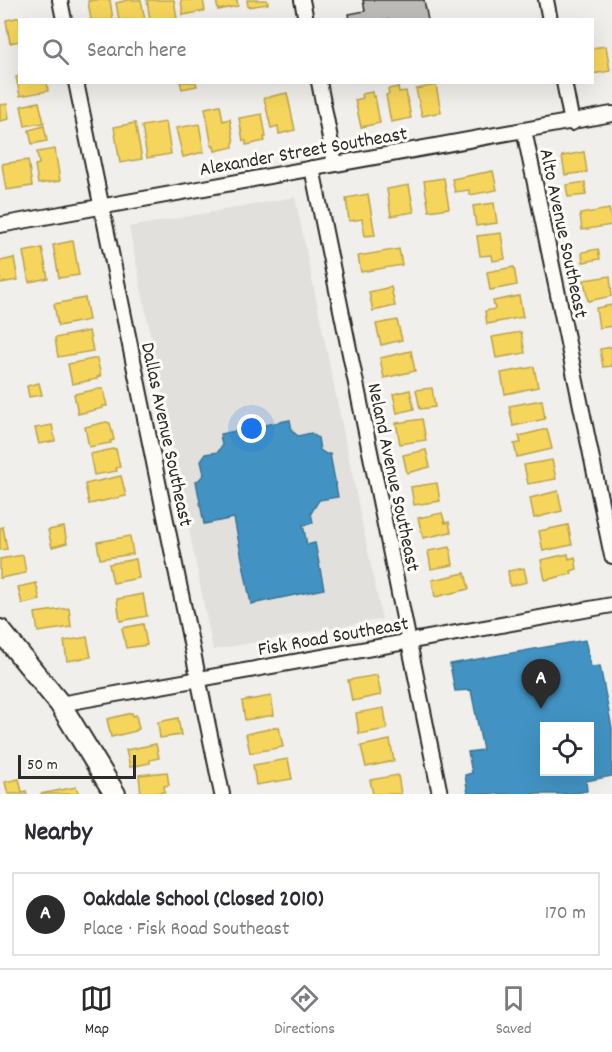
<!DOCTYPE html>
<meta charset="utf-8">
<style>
:root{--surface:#fff;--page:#f2f2f3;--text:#2b2b33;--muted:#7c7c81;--line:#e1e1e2;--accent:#2b2b2b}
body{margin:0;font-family:Dekko,sans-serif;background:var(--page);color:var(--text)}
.controls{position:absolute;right:18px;bottom:18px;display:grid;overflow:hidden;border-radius:0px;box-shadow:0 6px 24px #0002}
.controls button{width:54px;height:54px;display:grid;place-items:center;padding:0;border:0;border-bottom:2px solid var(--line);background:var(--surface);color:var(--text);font:30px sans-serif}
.scale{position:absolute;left:18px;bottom:15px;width:118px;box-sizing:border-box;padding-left:6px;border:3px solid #2b2b2b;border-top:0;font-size:16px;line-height:21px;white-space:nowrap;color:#2b2b2b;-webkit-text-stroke:4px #fdfcf7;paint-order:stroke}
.you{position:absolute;left:252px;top:429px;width:21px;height:21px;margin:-15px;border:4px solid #fff;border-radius:50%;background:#1a73e8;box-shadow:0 0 0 9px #1a73e833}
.badge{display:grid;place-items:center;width:39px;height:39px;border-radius:50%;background:var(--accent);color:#fff;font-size:20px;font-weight:700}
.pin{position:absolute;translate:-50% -50px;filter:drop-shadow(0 2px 3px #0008)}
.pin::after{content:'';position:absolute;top:32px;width:21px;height:18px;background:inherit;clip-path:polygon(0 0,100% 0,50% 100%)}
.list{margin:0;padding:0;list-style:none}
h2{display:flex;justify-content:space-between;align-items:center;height:78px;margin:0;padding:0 24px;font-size:26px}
h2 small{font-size:20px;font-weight:400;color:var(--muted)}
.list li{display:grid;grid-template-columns:39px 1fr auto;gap:18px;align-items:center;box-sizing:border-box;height:84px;margin:0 12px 12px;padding:0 12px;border:2px solid var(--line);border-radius:0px}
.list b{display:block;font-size:22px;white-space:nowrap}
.list p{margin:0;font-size:20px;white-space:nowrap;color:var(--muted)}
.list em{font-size:20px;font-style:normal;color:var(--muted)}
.icon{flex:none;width:33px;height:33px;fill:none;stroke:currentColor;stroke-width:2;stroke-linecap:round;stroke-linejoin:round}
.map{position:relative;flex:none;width:612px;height:794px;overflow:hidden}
.search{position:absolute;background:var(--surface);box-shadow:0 6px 24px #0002;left:18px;right:18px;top:18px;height:66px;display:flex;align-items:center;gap:15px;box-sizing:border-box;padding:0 21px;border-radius:0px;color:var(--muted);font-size:22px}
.sheet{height:174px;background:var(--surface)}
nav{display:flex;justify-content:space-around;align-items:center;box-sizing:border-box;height:84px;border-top:2px solid var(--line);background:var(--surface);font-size:16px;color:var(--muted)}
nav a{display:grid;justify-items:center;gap:3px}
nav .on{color:var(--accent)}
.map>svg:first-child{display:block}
.built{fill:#e1e0dc}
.homes{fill:#f6d55c;stroke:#b9a24d;stroke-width:1.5}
.schools{fill:#4393c3;stroke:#3c7495;stroke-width:1.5;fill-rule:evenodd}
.building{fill:#bdbcb8;stroke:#2b2b2b;stroke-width:1.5}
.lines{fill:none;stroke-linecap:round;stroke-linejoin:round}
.street-casing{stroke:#2b2b2b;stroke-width:18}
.secondary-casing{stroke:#2b2b2b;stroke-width:24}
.street{stroke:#fdfcf7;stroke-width:14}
.secondary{stroke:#fdfcf7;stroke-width:20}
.labels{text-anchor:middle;stroke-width:6;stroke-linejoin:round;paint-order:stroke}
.street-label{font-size:20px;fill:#2b2b2b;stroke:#fdfcf7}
</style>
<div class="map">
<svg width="612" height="794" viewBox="0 0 612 794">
<rect width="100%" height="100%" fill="#f0efeb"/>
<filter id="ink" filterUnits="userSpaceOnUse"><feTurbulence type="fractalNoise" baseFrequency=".0167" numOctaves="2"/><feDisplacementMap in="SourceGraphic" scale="12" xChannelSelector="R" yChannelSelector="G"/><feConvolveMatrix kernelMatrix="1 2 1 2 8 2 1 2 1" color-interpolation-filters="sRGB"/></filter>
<g filter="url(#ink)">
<!-- built -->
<polygon class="built" points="295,197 382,619 213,650 129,227"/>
<!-- homes -->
<g class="homes">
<polygon points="97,0 110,0 113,20 91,20 88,1"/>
<polygon points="128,0 141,0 145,20 119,20 116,3"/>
<polygon points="147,0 174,0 177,19 150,20"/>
<polygon points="181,0 203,0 205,11 183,15"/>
<polygon points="216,0 237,0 238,6 218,10"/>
<polygon points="247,0 267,0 268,4 248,7"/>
<polygon points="26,16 27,20 20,20 20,41 10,43 6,20"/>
<polygon points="606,46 610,71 592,74 592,48"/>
<polygon points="20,76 20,82 47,82 48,91 20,96 16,77"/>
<polygon points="180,82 196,82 197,86 182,89"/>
<polygon points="436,85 441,112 422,116 416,89"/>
<polygon points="398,87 399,92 406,91 411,118 391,122 386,95 389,94 388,89"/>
<polygon points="372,92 373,97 375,96 380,123 361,127 355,100 363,98 362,94"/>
<polygon points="287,93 295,130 279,134 278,126 271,128 264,98"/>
<polygon points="39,102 44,123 25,126 21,106"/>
<polygon points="7,104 9,119 0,121 0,105"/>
<polygon points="220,105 223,121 230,119 234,142 233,143 233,147 215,151 214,146 212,147 205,108"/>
<polygon points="262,114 266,137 264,137 265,141 246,145 246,141 243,141 239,118"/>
<polygon points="166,122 171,154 147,158 142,126"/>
<polygon points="135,123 142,159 120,163 114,127"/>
<polygon points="199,124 204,152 183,157 176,128"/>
<polygon points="44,126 47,141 32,144 29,130"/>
<polygon points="55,149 60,181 38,184 35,165 39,164 37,152"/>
<polygon points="584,152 587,172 565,175 562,156"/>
<polygon points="28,160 32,186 6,190 2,164"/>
<polygon points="493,171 497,190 470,195 469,190 455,192 452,179"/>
<polygon points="444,178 449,208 429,211 424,181"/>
<polygon points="585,182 586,195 568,197 566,185"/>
<polygon points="409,185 414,212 391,216 387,189"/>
<polygon points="368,194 375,235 365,236 362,219 349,221 346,198"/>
<polygon points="494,203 497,223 476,226 473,206"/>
<polygon points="609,209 612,225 582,230 580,214"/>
<polygon points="501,233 505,259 493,261 492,255 480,256 477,236"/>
<polygon points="73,241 79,275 59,278 53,245"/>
<polygon points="42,248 48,278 29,282 23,252"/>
<polygon points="399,249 402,265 361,272 358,256"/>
<polygon points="598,249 600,259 583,262 582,252"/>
<polygon points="14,258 18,280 0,283 0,261"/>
<polygon points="514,267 517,285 490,290 487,272"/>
<polygon points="610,276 612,296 588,301 584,280"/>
<polygon points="391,287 395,306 373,311 369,292"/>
<polygon points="519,296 523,317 487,324 485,311 495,309 493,301"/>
<polygon points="85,298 89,320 58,326 54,304"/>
<polygon points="612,305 612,326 599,328 596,308"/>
<polygon points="397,320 402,340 381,345 376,324"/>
<polygon points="89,331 93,351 58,357 55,338"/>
<polygon points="521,332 525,353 496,358 492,337"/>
<polygon points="612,347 612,366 603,367 600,349"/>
<polygon points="411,351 415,371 384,378 380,358"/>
<polygon points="93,359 97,359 101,376 97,377 97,379 72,384 68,364"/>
<polygon points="534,367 538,387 505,394 501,373"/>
<polygon points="39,383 42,395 29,397 27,386"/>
<polygon points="432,388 435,407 420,409 416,390"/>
<polygon points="99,389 103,389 107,406 103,406 103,408 78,414 74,394"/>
<polygon points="410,390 414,409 397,413 393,394"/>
<polygon points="542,400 545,419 513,426 509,406"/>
<polygon points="422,419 426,440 400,444 396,423"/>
<polygon points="106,422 110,423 114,440 110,441 111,443 89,447 85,427"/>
<polygon points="52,425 55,441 39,444 35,428"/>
<polygon points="547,429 552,449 517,457 514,444 521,443 519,436"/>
<polygon points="113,449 116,449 120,467 116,468 117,471 94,475 90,454"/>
<polygon points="426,450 430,467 407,473 403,455"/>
<polygon points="552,460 556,479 528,484 524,465"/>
<polygon points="121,476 126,496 89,504 85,484"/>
<polygon points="437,483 440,501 414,505 411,487"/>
<polygon points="558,491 562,511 534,518 530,498"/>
<polygon points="442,513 445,523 449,522 451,532 423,538 418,518"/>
<polygon points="568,525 572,545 543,551 539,531"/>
<polygon points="3,527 7,549 0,550 0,528"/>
<polygon points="64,527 67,543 52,547 48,530"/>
<polygon points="130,536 133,554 100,559 97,542"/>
<polygon points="450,547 453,565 431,569 428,551"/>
<polygon points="568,554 569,559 575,557 577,569 571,571 572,574 545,580 541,560"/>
<polygon points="23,555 26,573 0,578 0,559"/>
<polygon points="136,559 139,578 113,583 109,564"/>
<polygon points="524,568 527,582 510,586 508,571"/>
<polygon points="465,573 469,589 435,597 432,580"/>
<polygon points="36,583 40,600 22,604 18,587"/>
<polygon points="143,594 147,616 120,621 117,599"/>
<polygon points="69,608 71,627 38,632 35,613"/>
<polygon points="143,624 147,645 126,648 122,628"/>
<polygon points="87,637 91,657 67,661 64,641"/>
<polygon points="377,675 381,695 352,701 348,680"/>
<polygon points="271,696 274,715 245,720 242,701"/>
<polygon points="384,708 387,729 359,734 356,713"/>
<polygon points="132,713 133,716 136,715 139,729 136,730 136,731 111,737 107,719"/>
<polygon points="178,718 181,735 160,738 158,722"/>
<polygon points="279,727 283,747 250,753 246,734"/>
<polygon points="390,740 394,761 366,767 361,746"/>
<polygon points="156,744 159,758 150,760 150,763 130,767 126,750"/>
<polygon points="288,759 292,779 256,785 253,765"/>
<polygon points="167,772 169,785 164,786 165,792 141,794 139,775"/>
<polygon points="398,775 401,794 373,794 370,780"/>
<polygon points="19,779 22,792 26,791 27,794 8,794 5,782"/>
<polygon points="76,787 79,794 40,794"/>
</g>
<!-- schools -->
<g class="schools">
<polygon points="290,420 292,431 298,436 311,433 318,438 320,450 326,454 330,454 338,497 319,500 311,513 313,523 303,525 307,545 315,543 324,589 251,604 234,518 204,524 196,481 199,480 204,474 201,461 205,454 218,452 222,445 220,434"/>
<path d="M585,640L591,667L600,666L612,728V776L586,781L587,791L570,794H468L465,775L472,773L468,752L483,750L471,690L455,691L450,664ZM544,726H590V772H544Z"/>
</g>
<!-- building -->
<polygon class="building" points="363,0 424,0 428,20 350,20 349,14 365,11"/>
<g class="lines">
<defs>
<g id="street">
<polyline points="60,0 64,20"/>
<polyline points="302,0 306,20"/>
<polyline points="546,0 550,20"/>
<polyline points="76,82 222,794"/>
<polyline points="319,82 335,164"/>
<polyline points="564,82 572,123"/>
<polyline points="524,130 612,556"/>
<polyline points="312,168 440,794"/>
<polyline points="0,225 612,114"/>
<polyline points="60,704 612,605"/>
</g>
<polyline id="secondary" points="0,630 60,704 115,794"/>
</defs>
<!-- street casing -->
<use href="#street" class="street-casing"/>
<!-- secondary casing -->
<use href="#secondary" class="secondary-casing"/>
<!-- street -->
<use href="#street" class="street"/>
<!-- secondary -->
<use href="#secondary" class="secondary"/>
</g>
</g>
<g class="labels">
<!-- street labels -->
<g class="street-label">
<text transform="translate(303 150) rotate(-10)" y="7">Alexander Street Southeast</text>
<text transform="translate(565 233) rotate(78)" y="7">Alto Avenue Southeast</text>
<text transform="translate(168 434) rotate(78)" y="7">Dallas Avenue Southeast</text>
<text transform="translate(395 477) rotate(78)" y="7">Neland Avenue Southeast</text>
<text transform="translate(333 635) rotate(-10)" y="7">Fisk Road Southeast</text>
</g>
</g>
</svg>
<div class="controls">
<button><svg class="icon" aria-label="locate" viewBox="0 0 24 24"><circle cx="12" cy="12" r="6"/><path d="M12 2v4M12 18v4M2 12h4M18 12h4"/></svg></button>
</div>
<div class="scale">50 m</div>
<div class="you"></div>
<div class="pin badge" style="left:541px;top:709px">A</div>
<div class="search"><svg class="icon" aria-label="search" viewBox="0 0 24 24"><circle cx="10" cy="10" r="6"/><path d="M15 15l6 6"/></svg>Search here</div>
</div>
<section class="sheet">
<h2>Nearby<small></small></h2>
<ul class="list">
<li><span class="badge">A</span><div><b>Oakdale School (Closed 2010)</b><p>Place · Fisk Road Southeast</p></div><em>170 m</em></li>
</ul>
</section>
<nav>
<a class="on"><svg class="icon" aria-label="map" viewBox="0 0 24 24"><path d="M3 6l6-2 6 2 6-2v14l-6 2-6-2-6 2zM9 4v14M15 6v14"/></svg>Map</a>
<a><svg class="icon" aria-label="directions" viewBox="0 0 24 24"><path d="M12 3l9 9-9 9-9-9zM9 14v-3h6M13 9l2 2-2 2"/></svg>Directions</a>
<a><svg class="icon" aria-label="saved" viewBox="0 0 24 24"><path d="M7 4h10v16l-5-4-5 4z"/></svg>Saved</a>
</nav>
